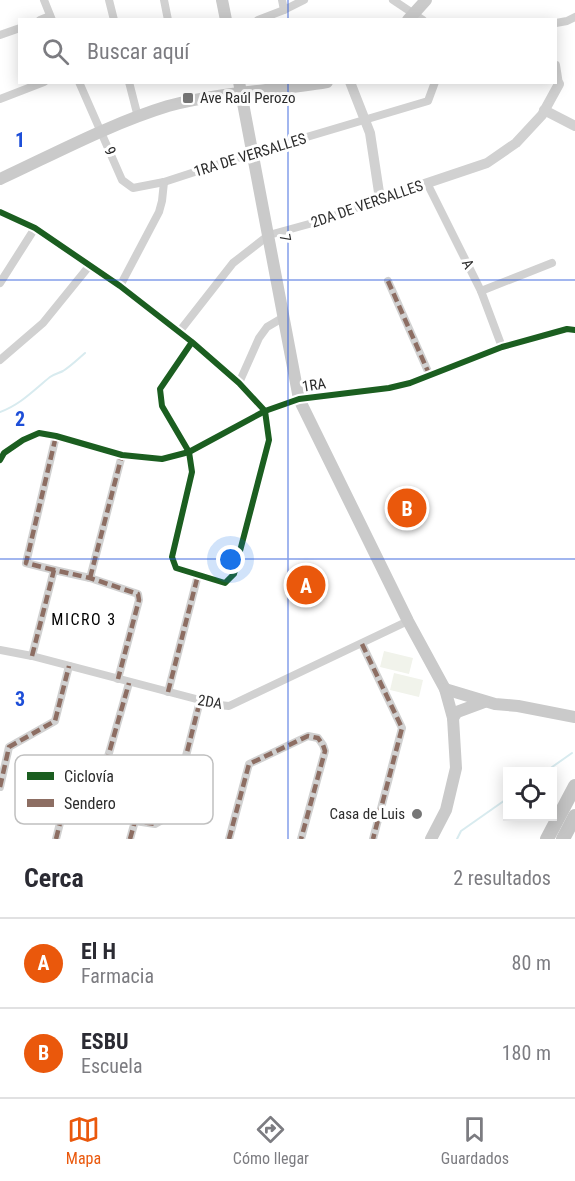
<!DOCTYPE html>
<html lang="es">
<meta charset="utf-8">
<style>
:root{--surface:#fff;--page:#f7f7f7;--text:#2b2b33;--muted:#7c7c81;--line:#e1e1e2;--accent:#ea580c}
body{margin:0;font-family:"Roboto Condensed",sans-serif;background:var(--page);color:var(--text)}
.controls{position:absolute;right:18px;bottom:18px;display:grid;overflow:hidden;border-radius:0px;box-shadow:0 3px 15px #0003}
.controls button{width:54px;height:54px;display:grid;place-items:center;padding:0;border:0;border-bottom:2px solid var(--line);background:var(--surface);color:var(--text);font:30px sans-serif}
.you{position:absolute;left:231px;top:560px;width:21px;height:21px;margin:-15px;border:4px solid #fff;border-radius:50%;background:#1a73e8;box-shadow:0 0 0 9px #1a73e833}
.badge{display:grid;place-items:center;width:39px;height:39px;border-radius:50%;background:var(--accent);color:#fff;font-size:20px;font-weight:700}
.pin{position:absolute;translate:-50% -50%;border:3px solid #fff;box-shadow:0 2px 6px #0006}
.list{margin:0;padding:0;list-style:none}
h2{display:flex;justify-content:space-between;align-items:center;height:78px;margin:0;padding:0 24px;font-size:26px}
h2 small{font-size:20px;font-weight:400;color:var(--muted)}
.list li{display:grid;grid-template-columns:39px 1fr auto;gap:18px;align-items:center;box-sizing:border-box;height:90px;padding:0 24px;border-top:2px solid var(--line)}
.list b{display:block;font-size:22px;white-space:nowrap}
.list p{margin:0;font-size:20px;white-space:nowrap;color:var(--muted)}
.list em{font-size:20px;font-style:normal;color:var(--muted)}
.icon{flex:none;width:33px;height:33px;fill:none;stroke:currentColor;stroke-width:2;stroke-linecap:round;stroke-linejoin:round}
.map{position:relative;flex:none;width:575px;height:839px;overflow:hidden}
.search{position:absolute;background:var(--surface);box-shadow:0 3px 15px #0003;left:18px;right:18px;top:18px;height:66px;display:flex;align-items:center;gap:15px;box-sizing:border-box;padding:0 21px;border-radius:0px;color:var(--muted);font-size:22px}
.sheet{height:258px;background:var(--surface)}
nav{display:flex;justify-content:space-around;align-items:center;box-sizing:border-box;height:84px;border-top:2px solid var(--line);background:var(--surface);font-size:16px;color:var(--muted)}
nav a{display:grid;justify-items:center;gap:3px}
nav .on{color:var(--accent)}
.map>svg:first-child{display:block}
.garden{fill:#f1f3eb}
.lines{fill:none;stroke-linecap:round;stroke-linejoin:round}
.stream{stroke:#d8ebef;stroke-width:2}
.minor{stroke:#d1d1d1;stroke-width:8}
.tertiary{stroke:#d1d1d1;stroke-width:10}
.secondary{stroke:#cacaca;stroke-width:12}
.primary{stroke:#c4c4c4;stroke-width:14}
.quiet{stroke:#8d6e63;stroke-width:4.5;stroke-dasharray:9 4.5;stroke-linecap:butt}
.cycleway-casing{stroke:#fff;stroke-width:10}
.cycleway{stroke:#1b5e20;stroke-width:6}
.grid{fill:none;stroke:#1d4ed8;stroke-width:1.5;stroke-opacity:0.55}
.poi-dot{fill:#767676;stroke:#fff;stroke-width:2}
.labels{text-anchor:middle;stroke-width:6;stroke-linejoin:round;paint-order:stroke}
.poi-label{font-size:15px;fill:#2c2c2c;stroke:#fff;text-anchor:start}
.street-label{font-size:15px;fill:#2c2c2c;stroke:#fff}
.neighbourhood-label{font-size:16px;letter-spacing:1.5px;fill:#000;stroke:#fff}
.key{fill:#fff;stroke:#c0c0c0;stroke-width:1.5}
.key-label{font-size:16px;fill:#2c2c2c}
.grid-label{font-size:20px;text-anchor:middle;font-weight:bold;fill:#1d4ed8;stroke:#fff;stroke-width:6;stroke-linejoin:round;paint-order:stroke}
</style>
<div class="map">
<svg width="575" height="839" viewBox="0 0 575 839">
<rect width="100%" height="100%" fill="#fff"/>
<!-- garden -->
<g class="garden">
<polygon points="384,651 413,658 409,674 380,667"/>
<polygon points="394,673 423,680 419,697 390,690"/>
</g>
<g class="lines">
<!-- stream -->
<g class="stream">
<path d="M0,412C20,405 34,390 50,377C54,374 59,373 63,371C71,366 78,359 85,353"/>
<polyline points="545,772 572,753"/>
<polyline points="457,839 461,831 508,798"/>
</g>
<!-- minor -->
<g class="minor">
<polyline points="44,0 52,20"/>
<polyline points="109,0 114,20"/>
<polyline points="164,0 168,20"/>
<polyline points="282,0 284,10"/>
<polyline points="393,0 423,20"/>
<polyline points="40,20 50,16"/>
<polyline points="258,20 284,10 304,0"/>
<polyline points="556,23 567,21 575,17"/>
<polyline points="0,35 20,28"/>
<polyline points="556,65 559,84"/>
<polyline points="79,82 122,180 133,188 164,182 253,153 428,101 435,82"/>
<polyline points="129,82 138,117"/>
<polyline points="0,99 44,82"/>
<polyline points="427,183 481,291 502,347"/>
<polyline points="0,212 35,228 120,286 192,342 239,383 265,411 269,440 234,574 225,583 176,568 172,557 192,472 189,452 162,406 160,389 192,342"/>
<polyline points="388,281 430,376"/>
<polyline points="0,283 35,228"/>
<polyline points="120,286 159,212 162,201 164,182"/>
<polyline points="481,291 552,263"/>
<polyline points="179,332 233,263 269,235 320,221 380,199"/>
<polyline points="0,360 43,323 90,265"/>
<polyline points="239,383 259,338 267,327 284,317"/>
<polyline points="0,460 4,453 23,440 39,433 56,436 122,455 162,459 189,452 265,411 299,399 389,388 410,383 502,347 567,329 575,330"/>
<polyline points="54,570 26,563 56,436"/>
<polyline points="90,578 122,455"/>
<polyline points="362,644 402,728 373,839"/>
<polyline points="0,650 32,656 219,705 229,706 408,621"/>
<polyline points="32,656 54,570 90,578 138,594 139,600 118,679"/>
<polyline points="168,692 198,575"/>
<polyline points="0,787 9,747 55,721 69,666"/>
<polyline points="95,802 129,683"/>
<polyline points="56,839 63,811 74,798 95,802 135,821 155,824 171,815 200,701"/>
<polyline points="130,839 135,821"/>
<polyline points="229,839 249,764 308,736 318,738 323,745 325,751 301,839"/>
</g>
<!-- tertiary -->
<g class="tertiary">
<polyline points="350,82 370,133 380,199 487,163 516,143 542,115 559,84"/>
<polyline points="544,110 575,126"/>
</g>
<!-- secondary -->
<g class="secondary">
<polyline points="222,0 226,20"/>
<polyline points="408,20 426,0"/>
<polyline points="239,82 299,399 408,621 445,689 453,718 456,768 446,810 431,839"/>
<path d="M0,179C54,154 112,123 168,106C220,92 275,91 327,82"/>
<polyline points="445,689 495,704 518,706 575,717"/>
<polyline points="453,718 457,712 484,702"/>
</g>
<!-- primary -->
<g class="primary">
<polyline points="547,839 575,786"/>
<polyline points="563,839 575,816"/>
</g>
<!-- quiet -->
<g class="quiet">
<polyline points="388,281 430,376"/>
<polyline points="54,570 26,563 56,436"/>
<polyline points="90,578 122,455"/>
<polyline points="362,644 402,728 373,839"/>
<polyline points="32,656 54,570 90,578 138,594 139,600 118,679"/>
<polyline points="168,692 198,575"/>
<polyline points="0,787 9,747 55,721 69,666"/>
<polyline points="95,802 129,683"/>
<polyline points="56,839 63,811 74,798 95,802 135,821 155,824 171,815 200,701"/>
<polyline points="130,839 135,821"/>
<polyline points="229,839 249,764 308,736 318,738 323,745 325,751 301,839"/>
</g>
<defs>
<g id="cycleway">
<polyline points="0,212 35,228 120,286 192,342 239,383 265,411 269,440 234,574 225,583 176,568 172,557 192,472 189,452 162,406 160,389 192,342"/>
<polyline points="0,460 4,453 23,440 39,433 56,436 122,455 162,459 189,452 265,411 299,399 389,388 410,383 502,347 567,329 575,330"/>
</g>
</defs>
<!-- cycleway casing -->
<use href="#cycleway" class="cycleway-casing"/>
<!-- cycleway -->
<use href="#cycleway" class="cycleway"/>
</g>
<!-- grid -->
<path class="grid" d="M288,0V20M288,82V839M0,280H575M0,559H575"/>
<!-- markers -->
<g class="poi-dot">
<rect x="182" y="92" width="12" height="12" rx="3"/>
<circle cx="417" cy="814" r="6"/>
</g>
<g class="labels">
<!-- poi labels -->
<g class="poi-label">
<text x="200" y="103">Ave Raúl Perozo</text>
<text x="405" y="819" text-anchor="end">Casa de Luis</text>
</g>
<!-- street labels -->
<g class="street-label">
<text transform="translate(110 151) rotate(67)" y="5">9</text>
<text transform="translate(250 155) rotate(-17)" y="5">1RA DE VERSALLES</text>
<text transform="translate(367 204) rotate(-19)" y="5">2DA DE VERSALLES</text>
<text transform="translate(285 238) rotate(79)" y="5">7</text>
<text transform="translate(468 264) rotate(63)" y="5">A</text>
<text transform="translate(314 385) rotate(-9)" y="5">1RA</text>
<text transform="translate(210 702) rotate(10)" y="5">2DA</text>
</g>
<!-- neighbourhood labels -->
<g class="neighbourhood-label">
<text x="84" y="625">MICRO 3</text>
</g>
</g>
<!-- legend -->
<rect x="15" y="755" width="198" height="69" rx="9" class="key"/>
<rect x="27" y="772" width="27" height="8" fill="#1b5e20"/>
<rect x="27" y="799" width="27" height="8" fill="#8d6e63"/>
<g class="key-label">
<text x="64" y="782">Ciclovía</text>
<text x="64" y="809">Sendero</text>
</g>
<g class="grid-label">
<text x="20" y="147">1</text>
<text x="20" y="426">2</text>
<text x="20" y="706">3</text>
</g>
</svg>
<div class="controls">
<button><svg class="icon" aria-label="locate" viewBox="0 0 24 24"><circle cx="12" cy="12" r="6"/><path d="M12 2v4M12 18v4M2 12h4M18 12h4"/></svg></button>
</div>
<div class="you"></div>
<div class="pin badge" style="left:306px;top:585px">A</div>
<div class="pin badge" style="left:407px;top:508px">B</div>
<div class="search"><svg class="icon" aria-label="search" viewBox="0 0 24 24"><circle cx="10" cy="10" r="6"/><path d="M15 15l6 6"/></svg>Buscar aquí</div>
</div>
<section class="sheet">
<h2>Cerca<small>2 resultados</small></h2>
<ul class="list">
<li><span class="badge">A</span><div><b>El H</b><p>Farmacia</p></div><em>80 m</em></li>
<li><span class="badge">B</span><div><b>ESBU</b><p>Escuela</p></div><em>180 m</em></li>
</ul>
</section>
<nav>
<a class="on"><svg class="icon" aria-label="map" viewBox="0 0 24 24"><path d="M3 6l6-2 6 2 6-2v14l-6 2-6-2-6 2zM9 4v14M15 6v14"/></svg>Mapa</a>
<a><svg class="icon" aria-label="directions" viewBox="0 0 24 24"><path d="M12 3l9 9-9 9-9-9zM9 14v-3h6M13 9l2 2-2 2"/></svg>Cómo llegar</a>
<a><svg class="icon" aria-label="saved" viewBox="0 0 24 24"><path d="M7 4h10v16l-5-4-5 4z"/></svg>Guardados</a>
</nav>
